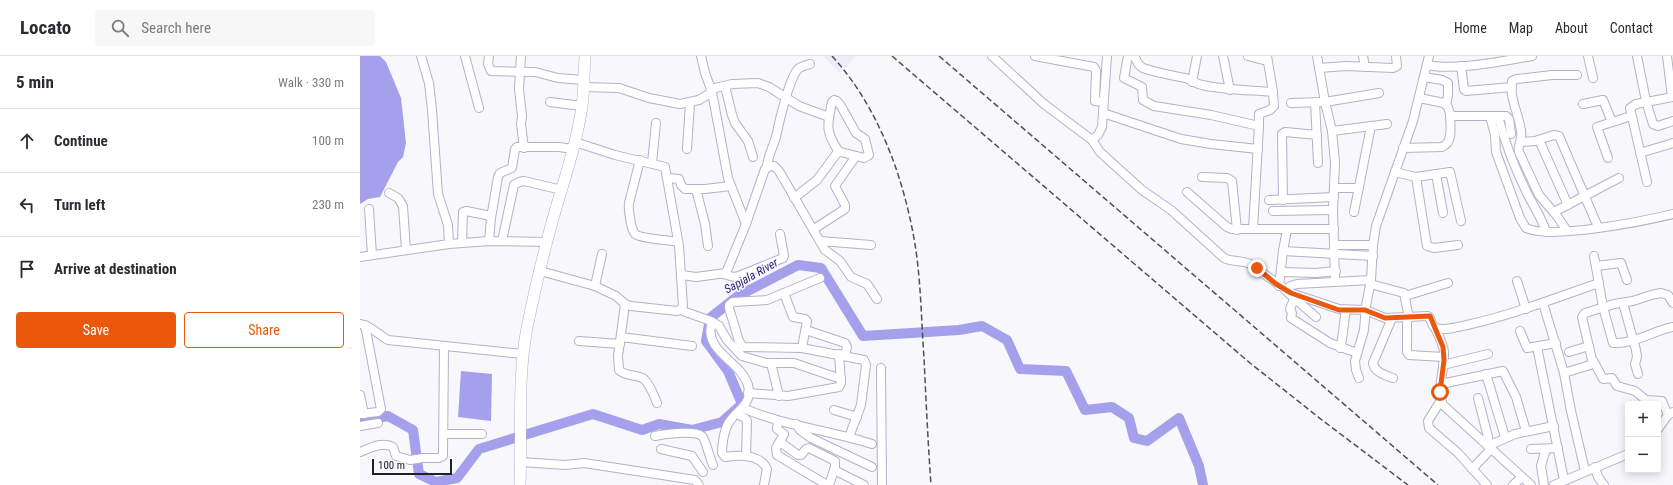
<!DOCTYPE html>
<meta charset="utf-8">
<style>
:root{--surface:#fff;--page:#f7f7f7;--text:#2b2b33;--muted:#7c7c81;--line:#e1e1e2;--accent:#ea580c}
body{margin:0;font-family:"Roboto Condensed",sans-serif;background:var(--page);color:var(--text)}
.controls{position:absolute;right:12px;bottom:12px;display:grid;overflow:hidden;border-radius:4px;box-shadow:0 2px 10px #0003}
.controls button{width:36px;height:36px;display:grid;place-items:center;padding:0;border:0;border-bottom:1px solid var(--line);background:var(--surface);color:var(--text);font:20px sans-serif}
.scale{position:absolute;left:12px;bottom:10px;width:80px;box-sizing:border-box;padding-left:4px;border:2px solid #202029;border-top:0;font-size:11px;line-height:14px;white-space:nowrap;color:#202029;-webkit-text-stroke:3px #f7f7fc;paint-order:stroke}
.stop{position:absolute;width:12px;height:12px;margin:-9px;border:3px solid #ea580c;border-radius:50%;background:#fff}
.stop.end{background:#ea580c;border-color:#fff;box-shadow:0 1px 4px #0008}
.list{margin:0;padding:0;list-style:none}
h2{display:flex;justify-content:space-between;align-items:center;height:52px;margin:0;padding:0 16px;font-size:17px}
h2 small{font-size:13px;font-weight:400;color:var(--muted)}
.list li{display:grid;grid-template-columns:26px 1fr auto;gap:12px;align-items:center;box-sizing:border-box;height:64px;padding:0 16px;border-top:1px solid var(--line)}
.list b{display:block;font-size:15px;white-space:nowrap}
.list em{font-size:13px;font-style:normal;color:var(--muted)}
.actions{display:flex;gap:8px;padding:12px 16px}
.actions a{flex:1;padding:9px 0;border:1px solid var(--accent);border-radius:4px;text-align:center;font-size:14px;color:var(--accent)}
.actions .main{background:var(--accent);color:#fff}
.icon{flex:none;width:22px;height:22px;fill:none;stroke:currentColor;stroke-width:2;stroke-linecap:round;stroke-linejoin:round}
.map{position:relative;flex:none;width:1313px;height:429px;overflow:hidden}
header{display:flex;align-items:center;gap:24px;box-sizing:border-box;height:56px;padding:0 20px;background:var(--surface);border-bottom:1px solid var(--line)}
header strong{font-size:19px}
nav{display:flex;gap:22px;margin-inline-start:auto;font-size:14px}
.search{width:280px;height:36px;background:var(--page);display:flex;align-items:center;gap:10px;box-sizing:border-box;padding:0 14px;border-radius:4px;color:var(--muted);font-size:15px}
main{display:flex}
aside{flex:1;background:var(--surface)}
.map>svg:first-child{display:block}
.built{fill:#ececfa}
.water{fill:#a4a0eb}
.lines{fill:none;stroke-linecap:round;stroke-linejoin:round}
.river{stroke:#a4a0eb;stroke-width:10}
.minor-casing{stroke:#b2b2ca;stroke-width:10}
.highway-casing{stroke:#b2b2ca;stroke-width:12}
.minor{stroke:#fff;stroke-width:8}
.highway{stroke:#fff;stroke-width:11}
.rail{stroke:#4f4f57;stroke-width:1.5;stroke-dasharray:6 3;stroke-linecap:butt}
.route{stroke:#ea580c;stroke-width:5}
.labels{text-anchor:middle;stroke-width:3;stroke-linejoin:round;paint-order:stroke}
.water-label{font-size:12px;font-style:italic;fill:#352279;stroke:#f7f7fc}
</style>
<header>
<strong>Locato</strong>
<div class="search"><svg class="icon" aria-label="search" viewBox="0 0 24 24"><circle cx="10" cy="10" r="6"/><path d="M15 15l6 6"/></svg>Search here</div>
<nav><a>Home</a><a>Map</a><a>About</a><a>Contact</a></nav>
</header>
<main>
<aside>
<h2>5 min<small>Walk · 330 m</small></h2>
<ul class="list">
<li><svg class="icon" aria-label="ahead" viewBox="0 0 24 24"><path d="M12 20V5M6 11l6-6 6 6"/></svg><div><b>Continue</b></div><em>100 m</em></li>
<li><svg class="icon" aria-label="left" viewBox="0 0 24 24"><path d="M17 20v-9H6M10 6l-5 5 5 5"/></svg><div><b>Turn left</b></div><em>230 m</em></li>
<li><svg class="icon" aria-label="arrive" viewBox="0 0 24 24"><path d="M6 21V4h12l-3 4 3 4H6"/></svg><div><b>Arrive at destination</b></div></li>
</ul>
<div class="actions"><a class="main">Save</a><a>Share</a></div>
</aside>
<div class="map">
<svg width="1313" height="429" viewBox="0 0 1313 429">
<rect width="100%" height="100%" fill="#f7f7fc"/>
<!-- built -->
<polygon class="built" points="463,0 496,0 479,17"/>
<!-- water -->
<g class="water">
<polygon points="0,0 20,0 26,6 41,42 46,87 43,101 38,106 20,141 8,143 0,148"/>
<polygon points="101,315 132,318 131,365 98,361"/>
</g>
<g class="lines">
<!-- river -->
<polyline class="river" points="0,365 28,360 53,374 59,418 76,426 97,422 119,393 233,358 282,374 299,368 332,374 362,366 382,348 368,315 346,285 350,262 378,240 438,209 461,212 503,280 599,274 622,270 647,284 660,313 706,315 725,354 752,351 769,362 774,382 787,385 819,362 839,410 843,429"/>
<defs>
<g id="minor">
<polyline points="61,0 69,27 72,54 78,138 88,169 89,188"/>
<polyline points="105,0 119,52"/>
<polyline points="129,0 128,8 131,15 175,16 198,22 224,24"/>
<polyline points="161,0 159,33 162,60 161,68 164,92"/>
<polyline points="341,0 345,17 352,36 368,122 386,168"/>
<path d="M632,0L684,48L732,84L740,96L782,134L811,154L864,202C871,206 882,204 890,208L931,237L979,253L1005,254L1025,262L1068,260C1072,263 1071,271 1076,272C1085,275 1098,271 1107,269C1152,259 1195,242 1239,227"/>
<polyline points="675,0 734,11 736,15 735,45 743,46"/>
<polyline points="768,0 764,22 782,31 783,44 794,50 851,59 899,70"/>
<path d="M774,0L779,9L783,12C797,17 811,19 825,22C831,23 835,28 842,29C865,34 889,34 913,36"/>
<polyline points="863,0 870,34"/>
<polyline points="888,0 907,5"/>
<polyline points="957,0 965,46 972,75 975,106 973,154 975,225"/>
<polyline points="1003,0 1005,11"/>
<polyline points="1228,0 1233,22"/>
<polyline points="1277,0 1286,45 1293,68 1298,70 1313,65"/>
<polyline points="1307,0 1312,41"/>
<path d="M1067,9C1097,15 1142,5 1172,0"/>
<polyline points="1101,10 1104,33 1106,35 1152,31"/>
<polyline points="959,12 986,10 1033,12 1037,10 1036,0"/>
<polyline points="1064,21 1082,24 1088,27 1088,39 1086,49"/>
<polyline points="832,26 837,0"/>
<polyline points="365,30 372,59 375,67 388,85 393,101"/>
<polyline points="223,31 259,32 289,42 320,48 339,44 352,36"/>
<polyline points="351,33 372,28 398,27 409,31 439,50 469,61"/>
<polyline points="1059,42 1084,47 1088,51 1090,58 1094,60 1146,60 1149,63 1151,78"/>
<polyline points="190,46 222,50"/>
<polyline points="955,46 958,107"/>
<polyline points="931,47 965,46 1019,37"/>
<polyline points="1223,48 1243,44 1252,66"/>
<polyline points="743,57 821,83 851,88 898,93"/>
<path d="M1130,60L1135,79L1136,96L1160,162L1166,172C1191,184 1284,165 1313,158"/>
<path d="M1138,60C1145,87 1155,113 1168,139C1174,151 1182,162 1186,176"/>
<polyline points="972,75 1027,68"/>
<polyline points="732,84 738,79 742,71 747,0"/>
<polyline points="1179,84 1208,149"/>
<polyline points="1161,86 1175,85 1194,79 1199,80 1238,171"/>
<path d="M1043,92L1082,91C1094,86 1090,69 1090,58"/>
<polyline points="327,93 330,47"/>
<polyline points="1280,97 1313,87"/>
<polyline points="1248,102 1237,71 1271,60"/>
<path d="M280,104L269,147C268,153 271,173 275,178C281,183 310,184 318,186"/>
<polyline points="292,107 296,67"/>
<path d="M407,110C408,100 413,91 416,81C419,66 429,23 438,13C441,10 446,9 450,8"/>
<polyline points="1035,116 1056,121 1090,116 1101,165"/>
<polyline points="1076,118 1083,157"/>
<polyline points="842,121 867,122 872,125 877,174"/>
<polyline points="1056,121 1067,190 1074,192 1098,189"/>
<polyline points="308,122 319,123 321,129 325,133 345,133 371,130"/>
<polyline points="1287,126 1270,52 1276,48 1313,41"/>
<polyline points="975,132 999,132"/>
<polyline points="336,133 345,168 348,190"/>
<polyline points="827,136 867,171 872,173 974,173"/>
<polyline points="29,137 38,142 43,150 46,194"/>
<path d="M434,142L457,124L477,97L481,96L504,102L509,99L505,83L496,77L481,50L477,45L474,44L472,46C467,70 465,75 479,96"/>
<polyline points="909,144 974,141"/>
<polyline points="923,144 922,78 925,76 957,79"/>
<polyline points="9,153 12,199"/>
<polyline points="913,155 973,154"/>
<polyline points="994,156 1011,70"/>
<polyline points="1194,156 1259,122"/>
<polyline points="454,173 485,153 485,149 475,130 496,100"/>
<polyline points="893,173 899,70 899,58 910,54 914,50 913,36 907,0"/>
<path d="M1207,175L1197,160L1179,139L1159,96C1157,89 1163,83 1161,75C1159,59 1149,41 1152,25L1157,23L1192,19H1217"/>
<polyline points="129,185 131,162 138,121 140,117 152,112 155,93 157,91 199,91 213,93"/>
<polyline points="142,185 154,129 159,126 164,125 202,134"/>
<polyline points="460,185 511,189"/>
<polyline points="102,187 103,156 106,155 131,160"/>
<polyline points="975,189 1013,189"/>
<polyline points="923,195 1013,200"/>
<path d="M1234,200L1243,251L1253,287C1274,288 1293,275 1313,271"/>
<polyline points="0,201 89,188 129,185 187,186"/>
<polyline points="1236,210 1261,207 1267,224"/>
<polyline points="180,215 235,230 256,240 265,248 271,250 317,255 320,254 323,250 319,190 305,111 255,99 215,86"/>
<polyline points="921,216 956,217 976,215"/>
<polyline points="363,218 374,221 379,220 423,202 424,200 420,178"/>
<polyline points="322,219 336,221 366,217 386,168 405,113 411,110 414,110 419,115 465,194 480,205 491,221 507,228 517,243"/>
<polyline points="460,222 407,244 373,246 369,249 369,252 379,285 383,291 442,292 504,304 506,309 501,349 489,381"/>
<polyline points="1157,225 1166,253"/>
<polyline points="1010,228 1044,237 1049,262"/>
<polyline points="235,230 242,198"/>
<polyline points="919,230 923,195 927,173"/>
<polyline points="424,237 433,261 445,263 447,265 442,292"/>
<polyline points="1045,240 1088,227"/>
<polyline points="934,243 930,253 932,257 931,262 970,287 997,297"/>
<polyline points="1183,247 1204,317 1211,355 1225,415"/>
<polyline points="1263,247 1276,294 1277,301 1275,308 1278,318"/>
<path d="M265,248L258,300L259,314C266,321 276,318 284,323C290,328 294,340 297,347"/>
<polyline points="320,254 351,265 359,270 367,284 382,300 406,307 434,307 481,323"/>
<polyline points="956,261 926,235 930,230 937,228 1011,224"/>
<path d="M1032,262L1013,307C1014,316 1025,319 1033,322"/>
<polyline points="1047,262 1047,296 1049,299 1084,301"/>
<path d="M352,266C342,295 381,305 388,329C393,350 376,353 368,368C364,375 362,389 362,397L365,401C378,399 400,398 407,413L404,429"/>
<path d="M0,268C10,269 19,279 28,284L163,298"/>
<path d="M1075,272C1079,280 1083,287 1084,296C1085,314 1076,332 1083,349L1171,429"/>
<polyline points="446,274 485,287 487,291 485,299"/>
<polyline points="1160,275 1167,292 1196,287"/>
<polyline points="261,281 332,290"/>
<polyline points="219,285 260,288"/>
<polyline points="1177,291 1204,424"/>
<path d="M980,292C984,279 983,267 986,255"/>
<polyline points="1209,296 1229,290"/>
<polyline points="1234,306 1243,323 1252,322 1257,330 1275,335 1286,344 1302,345 1308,359"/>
<polyline points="411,307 419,340"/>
<polyline points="1083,309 1128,298"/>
<polyline points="521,312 522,429"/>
<polyline points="1204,317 1233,308 1222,261 1225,257 1254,248 1273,245 1291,239 1301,237 1308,239 1313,247"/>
<polyline points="1126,318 1145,381"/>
<polyline points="999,322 996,314 995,305 1004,274 1006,250 1011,224 1013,189 1016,170 1053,65 1069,0"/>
<polyline points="1081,328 1143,315 1156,341 1166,375"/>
<polyline points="388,337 428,340 479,331 481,327 479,298"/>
<polyline points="0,339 4,358"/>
<polyline points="1118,342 1128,381 1128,390"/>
<polyline points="1081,344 1068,365 1069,372 1098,397 1127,429"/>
<path d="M383,352C424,370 469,374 512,388"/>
<polyline points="474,354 497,361"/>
<polyline points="0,358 18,356 21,353 5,269"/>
<polyline points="377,358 385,362 387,365 386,400"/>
<polyline points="418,365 417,373 424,378 416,392 417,399 467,429"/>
<polyline points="436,368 440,374 451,382 512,411"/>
<polyline points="0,370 18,367"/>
<polyline points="1298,373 1308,359 1313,356"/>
<polyline points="84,378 122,378"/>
<path d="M295,380C304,378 334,374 342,380C345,382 350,403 353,409"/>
<polyline points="420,386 438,399 441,399 446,393 449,392 475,405 475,411 469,429"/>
<polyline points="1128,390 1155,378 1194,370"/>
<polyline points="301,393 332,400 343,416"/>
<polyline points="1171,393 1198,392"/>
<path d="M0,396C10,392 23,385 33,391L36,400L50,404L63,402H79L83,400L84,290"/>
<polyline points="161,406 205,409 224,407 335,424 339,429"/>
<polyline points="1235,411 1238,421 1244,429"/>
<polyline points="1112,413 1131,393"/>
<polyline points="474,414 504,429"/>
<polyline points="1153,429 1162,421"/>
<polyline points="1184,429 1181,410 1186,393"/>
<polyline points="1194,429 1268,398"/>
</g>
<path id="highway" d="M160,429C162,376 157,324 167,272C176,228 186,185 199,142C208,112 217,83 222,51C224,35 224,17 225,0"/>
</defs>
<!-- minor casing -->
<use href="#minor" class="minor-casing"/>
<!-- highway casing -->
<use href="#highway" class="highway-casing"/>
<!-- minor -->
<use href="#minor" class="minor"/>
<!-- highway -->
<use href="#highway" class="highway"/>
<!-- rail -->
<g class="rail">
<path d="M472,0C516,48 541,114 553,177C561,218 561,261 564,302C566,344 568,387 571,429"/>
<polyline points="532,0 890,307 962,364 1048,429"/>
<polyline points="579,0 1078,429"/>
</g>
</g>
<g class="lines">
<!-- route -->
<polyline class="route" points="897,212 916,228 931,237 979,254 1005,254 1025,262 1070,260 1083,291 1084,304 1080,336"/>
</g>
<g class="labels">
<!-- water labels -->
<g class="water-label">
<text transform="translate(391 220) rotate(-29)" y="4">Sapjala River</text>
</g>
</g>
</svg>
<div class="controls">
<button>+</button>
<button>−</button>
</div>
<div class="scale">100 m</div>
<div class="stop" style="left:1080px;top:336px"></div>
<div class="stop end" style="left:897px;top:212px"></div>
</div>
</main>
